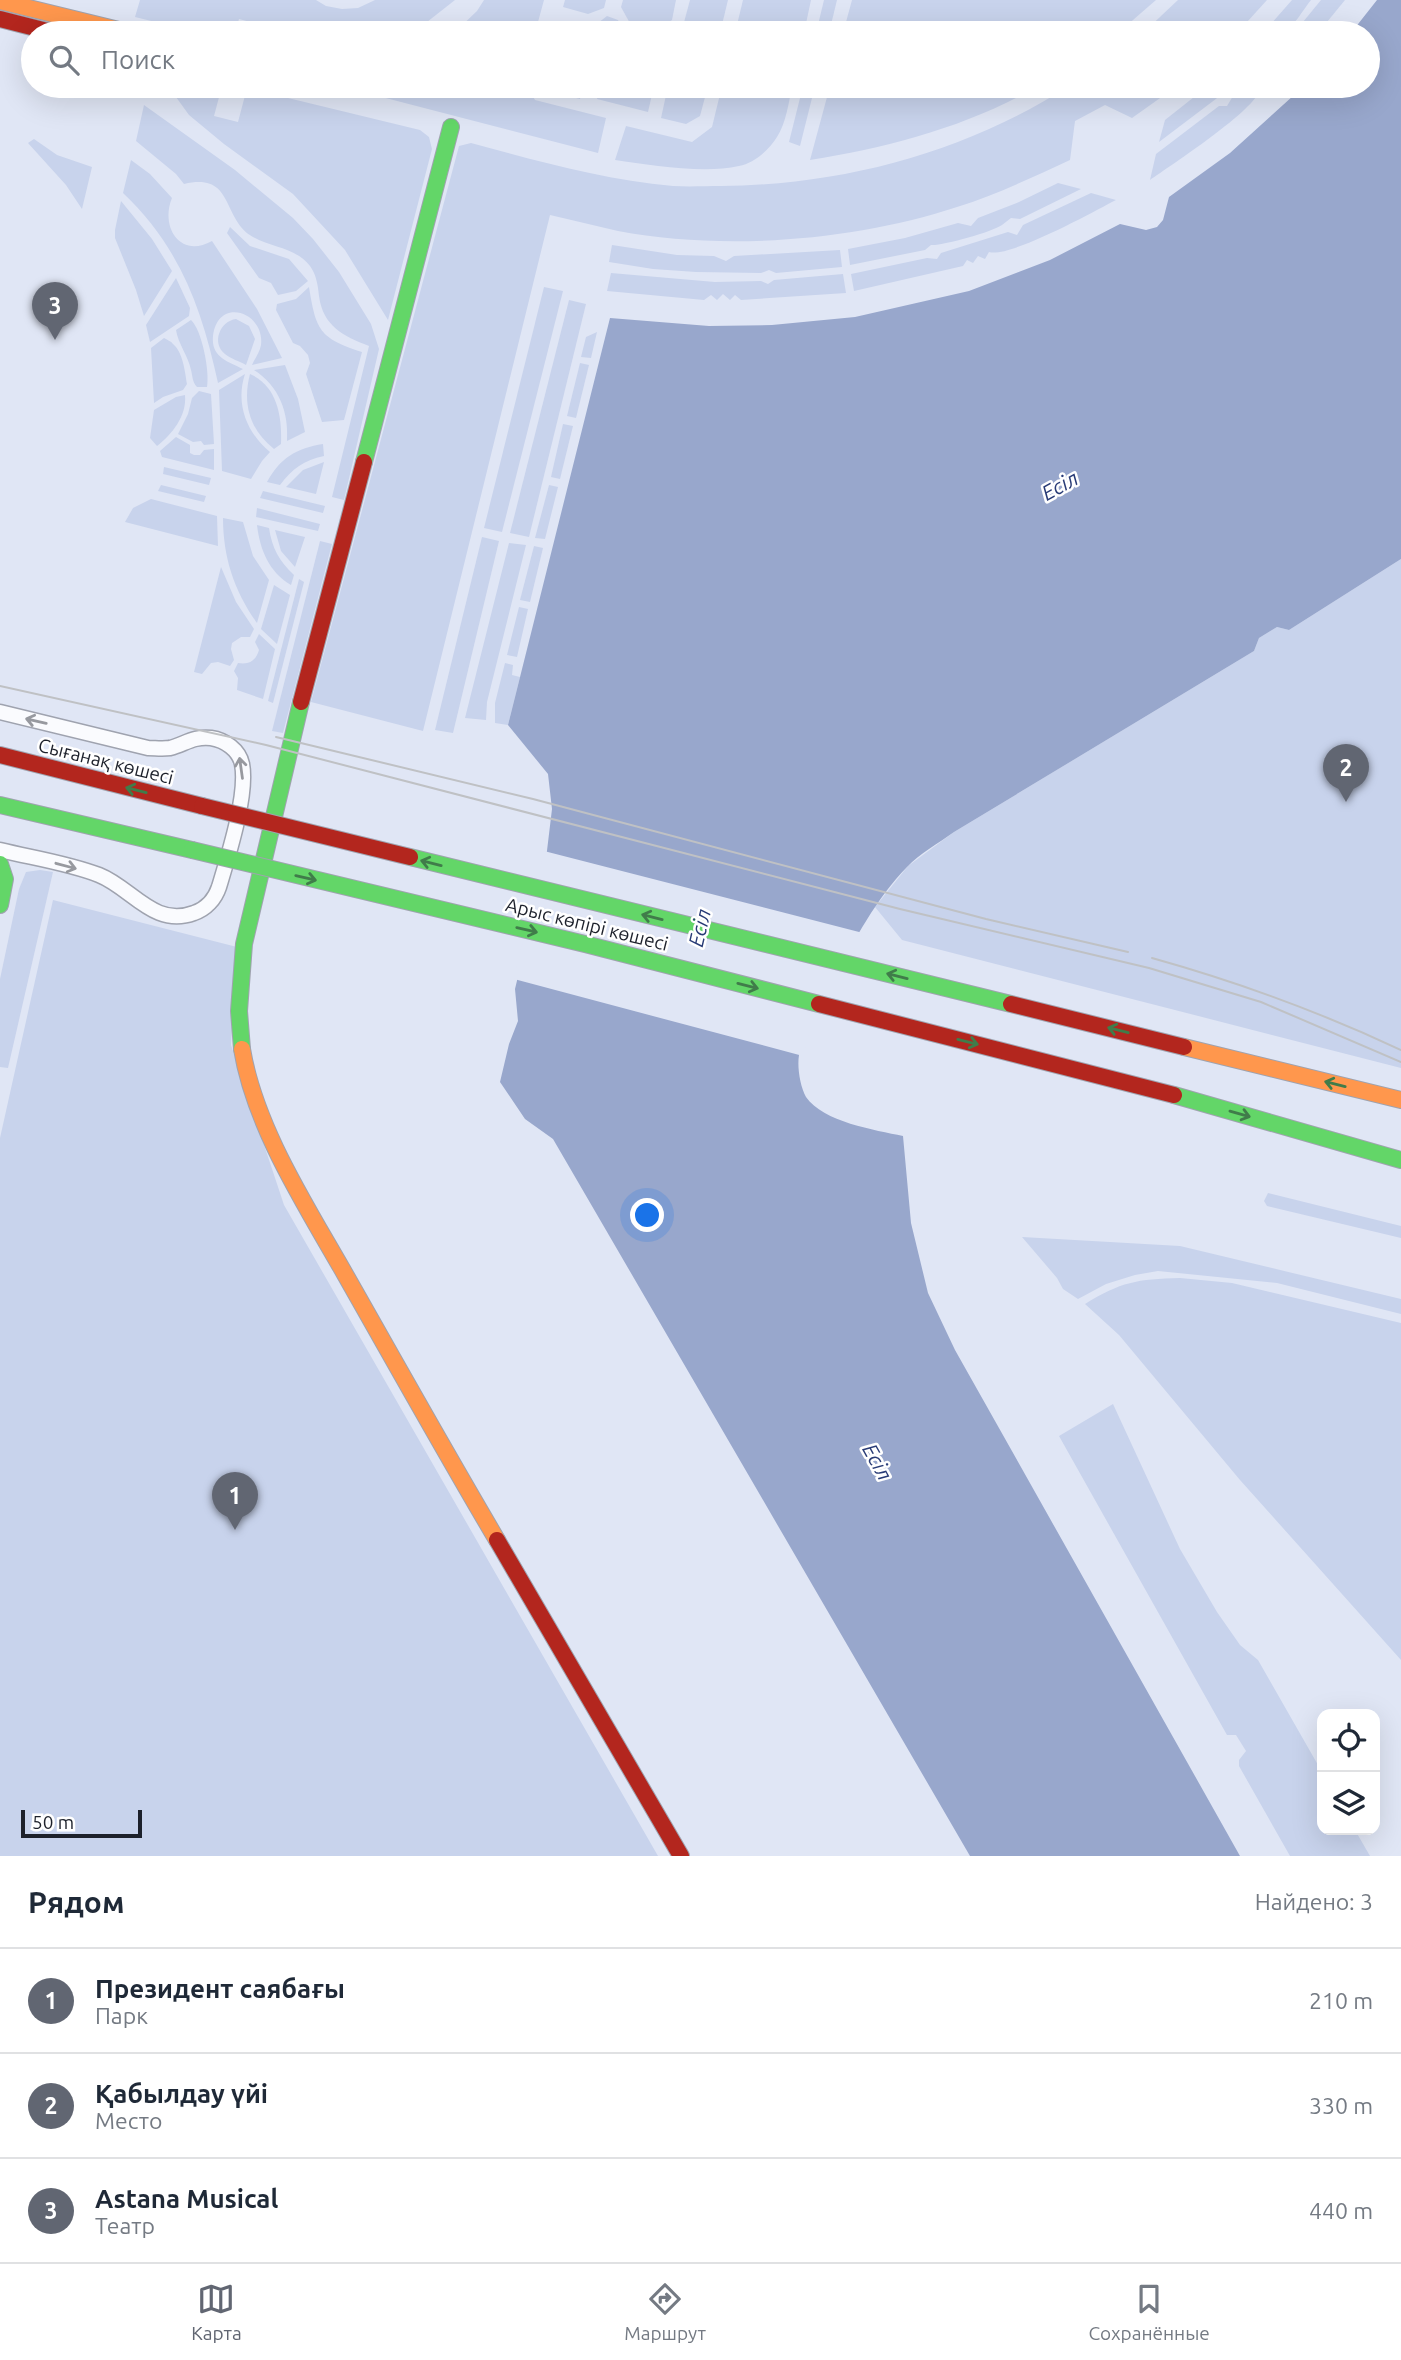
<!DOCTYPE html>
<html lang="ru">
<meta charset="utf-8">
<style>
:root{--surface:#fff;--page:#f2f2f3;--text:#1f2937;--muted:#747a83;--line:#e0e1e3;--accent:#616672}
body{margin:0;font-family:Ubuntu,sans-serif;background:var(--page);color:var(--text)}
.controls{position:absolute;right:21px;bottom:21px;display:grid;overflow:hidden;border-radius:14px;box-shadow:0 7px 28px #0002}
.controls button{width:63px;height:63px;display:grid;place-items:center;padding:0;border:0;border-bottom:2px solid var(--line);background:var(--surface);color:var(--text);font:35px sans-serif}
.scale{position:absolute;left:21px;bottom:18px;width:121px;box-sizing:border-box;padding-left:7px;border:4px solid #1d212b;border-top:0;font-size:19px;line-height:24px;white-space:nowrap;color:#1d212b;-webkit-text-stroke:5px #fff;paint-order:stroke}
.you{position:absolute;left:648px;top:1216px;width:24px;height:24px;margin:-18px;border:5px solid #fff;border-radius:50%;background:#1a73e8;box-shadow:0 0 0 10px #1a73e833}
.badge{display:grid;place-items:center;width:46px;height:46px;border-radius:50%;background:var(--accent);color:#fff;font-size:23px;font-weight:700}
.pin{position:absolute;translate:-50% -58px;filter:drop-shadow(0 2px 4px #0008)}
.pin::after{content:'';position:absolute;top:37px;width:24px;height:21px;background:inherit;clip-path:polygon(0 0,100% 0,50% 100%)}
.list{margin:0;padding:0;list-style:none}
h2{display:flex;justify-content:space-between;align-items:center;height:91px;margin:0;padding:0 28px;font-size:30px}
h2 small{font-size:23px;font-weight:400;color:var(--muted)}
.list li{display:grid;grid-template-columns:46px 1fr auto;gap:21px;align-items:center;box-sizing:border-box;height:105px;padding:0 28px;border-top:2px solid var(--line)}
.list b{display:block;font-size:26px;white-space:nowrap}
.list p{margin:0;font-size:23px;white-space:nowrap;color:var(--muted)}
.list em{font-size:23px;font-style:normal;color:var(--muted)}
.icon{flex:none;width:38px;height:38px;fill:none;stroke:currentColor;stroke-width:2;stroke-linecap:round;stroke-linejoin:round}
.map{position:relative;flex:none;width:1401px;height:1856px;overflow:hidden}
.search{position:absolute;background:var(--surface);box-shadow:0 7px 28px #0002;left:21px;right:21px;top:21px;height:77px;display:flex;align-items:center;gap:18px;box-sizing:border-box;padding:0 24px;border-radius:38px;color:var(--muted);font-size:26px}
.sheet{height:406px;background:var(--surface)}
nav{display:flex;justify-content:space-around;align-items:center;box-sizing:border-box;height:98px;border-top:2px solid var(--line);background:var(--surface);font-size:19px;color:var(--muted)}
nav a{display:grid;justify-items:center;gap:4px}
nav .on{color:var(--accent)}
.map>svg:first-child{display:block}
.green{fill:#c8d3ec}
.water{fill:#98a7cc}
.pier{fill:#e0e6f5}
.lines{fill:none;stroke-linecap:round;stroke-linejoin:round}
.street-casing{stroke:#9fa3af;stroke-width:17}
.fast-casing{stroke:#9fa3af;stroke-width:18}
.slow-casing{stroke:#9fa3af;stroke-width:18}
.jam-casing{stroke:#9fa3af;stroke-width:18}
.street{stroke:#fafbfe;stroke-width:14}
.fast{stroke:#63d668;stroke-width:16}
.slow{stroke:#ff974d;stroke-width:16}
.jam{stroke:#b3261e;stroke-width:16}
.tram{stroke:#bfc1c4;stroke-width:2}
.fast-bridge-casing{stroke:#9fa3af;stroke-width:18;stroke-linecap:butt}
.jam-bridge-casing{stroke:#9fa3af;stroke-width:18;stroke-linecap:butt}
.fast-bridge{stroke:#63d668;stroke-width:16}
.jam-bridge{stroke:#b3261e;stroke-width:16}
.oneway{stroke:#97999f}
.oneway2{stroke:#407c4a}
.labels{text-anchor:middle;stroke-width:5;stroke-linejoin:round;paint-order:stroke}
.street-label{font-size:19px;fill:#1d212b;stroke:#fff}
.water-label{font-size:21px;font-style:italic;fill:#283b76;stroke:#fff}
</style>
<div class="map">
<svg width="1401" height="1856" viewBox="0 0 1401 1856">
<rect width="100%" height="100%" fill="#e0e6f5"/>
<!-- green -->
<g class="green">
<polygon points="140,0 316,0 326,6 342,9 358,8 375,0 455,0 413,33 261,33 262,25 239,19 235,33 200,33 135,17"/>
<polygon points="484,0 544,0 535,33 454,33 477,11"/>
<polygon points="565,0 606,0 604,8 588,14 563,7"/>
<polygon points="623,0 676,0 672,20 652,32 632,27 621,7"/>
<polygon points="690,0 728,0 720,33 689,33 683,26"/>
<polygon points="743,0 811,0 804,33 735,33"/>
<polygon points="824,0 837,0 829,33 816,33"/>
<polygon points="852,0 1156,0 1118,33 843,33"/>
<polygon points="1178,0 1267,0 1237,33 1143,33"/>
<path d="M1292,0H1311C1293,23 1294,33 1263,33Z"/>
<polygon points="1321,0 1345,0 1318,33 1294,33"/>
<polygon points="607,16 618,20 622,27 621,33 598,33 598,23"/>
<polygon points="560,22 587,29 589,33 557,33"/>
<polygon points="168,86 222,86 214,116 238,122 247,88 420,130 429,137 432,149 388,320 345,250 293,194 224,144 189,115"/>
<polygon points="376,86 527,86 535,100 606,118 598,153 374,95"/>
<polygon points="550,86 584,86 580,99 555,93"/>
<polygon points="601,86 654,86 648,112 597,99"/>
<polygon points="668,86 708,86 700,116 686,124 661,118"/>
<path d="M722,86H792C789,102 786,123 777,137C769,150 754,163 739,166C703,174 651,165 615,160L626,126L692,142L712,127Z"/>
<polygon points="803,86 815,86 800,146 789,142"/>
<path d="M830,86H1038C969,126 890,147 810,160Z"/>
<path d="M1069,86H1177L1132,118L1105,105L1075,121L1070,160C1033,177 996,195 957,207C854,241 724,251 618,231C595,226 573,220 550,215L423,731L311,702L459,146L471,143C537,161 604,180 673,186C689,187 706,186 721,186C844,185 966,152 1069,86Z"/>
<polygon points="1208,86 1233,86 1159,142 1165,120"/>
<path d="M1243,86H1266V88L1260,89C1257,109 1170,166 1150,180L1156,154L1219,106H1227L1233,96Z"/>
<path d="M144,105L235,170L293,218L313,239L339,272L371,324L379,349L344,500L332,497L369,346C343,336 323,326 319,296C318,285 316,274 310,266C295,247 272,248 253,237C221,219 235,172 184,184L176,174L136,141Z"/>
<polygon points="34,139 57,155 92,167 82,209 66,185 28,143"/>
<path d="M131,160L150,174L172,198C160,227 180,259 212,241L257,309L282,358L252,365C255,358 260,352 261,345C265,312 218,296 213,336C211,357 227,361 243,369L218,383C202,309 180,247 123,193Z"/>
<path d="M1058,183L1081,189L1020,219L1011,218C1008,220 1005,223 1002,225C992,232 942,246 931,245L925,250L850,265L848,249L905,238L958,223L971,226L978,218L1019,202Z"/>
<path d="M1091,193L1116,200C1093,212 1010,258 989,252L985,259L978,256L973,263L967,260L963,266L854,291L851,274L927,258L937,259L941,253L1008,232L1017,235L1023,225Z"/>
<polygon points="121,201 152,239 172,271 144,316 136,290 115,238 115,230"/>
<polygon points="230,227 250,246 289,259 308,281 296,291 278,295 271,283 259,278 227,233"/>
<polygon points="612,245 677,255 714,256 726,261 734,256 840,250 842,267 776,273 769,270 761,273 696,272 653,269 609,262"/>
<polygon points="611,273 715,282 761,281 768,284 774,280 843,274 846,293 741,300 735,295 730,300 723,294 717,300 711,295 704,300 607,291"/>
<polygon points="176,278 190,308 189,316 150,342 146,325"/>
<path d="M309,287C316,330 319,338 362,352L344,420L322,422L306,374L310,363L308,355L300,346L293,343L276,310L277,304L296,299Z"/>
<polygon points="544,287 563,291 502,532 484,528"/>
<polygon points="569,300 586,304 529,537 510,533"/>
<path d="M236,319L249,326L255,339L246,365C239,361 231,359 225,354C211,343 220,321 236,319Z"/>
<path d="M191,320C202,330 210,372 207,387H197C192,381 193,378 191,370C188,355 178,344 176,330Z"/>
<polygon points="597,332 591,358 581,357 586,337"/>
<path d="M164,338C167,340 171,341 173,344C183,352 185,372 187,384L183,390L163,397L154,403L151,348Z"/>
<polygon points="580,363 589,365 576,418 567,416"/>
<path d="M285,365L298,399L305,432L287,441C289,412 279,386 254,370Z"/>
<path d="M245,374C235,404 247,433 270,452L262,461L251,479L222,471L219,390Z"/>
<path d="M250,374C278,386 282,418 281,444L274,449C250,430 242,404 250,374Z"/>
<polygon points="199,391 211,394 214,444 204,445 201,441 193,442 178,434 188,414 192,398"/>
<path d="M185,395C187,416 172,434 157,446L150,438L154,410L176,397Z"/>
<polygon points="563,424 573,426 560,479 551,477"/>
<polygon points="176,437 190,445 190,453 194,455 200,455 204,450 214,449 214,470 162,457 160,451"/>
<path d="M323,444L324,456C304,460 292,469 280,485L267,482C280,458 297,448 323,444Z"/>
<polygon points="324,462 316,494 286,487 303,470"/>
<polygon points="164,467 211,478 209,485 163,474"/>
<polygon points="161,485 206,496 204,502 158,491"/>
<polygon points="549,485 558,487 545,539 535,538"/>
<polygon points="263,491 325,506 323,513 260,498"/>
<polygon points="151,499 217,516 218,546 125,522 133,508"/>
<polygon points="257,508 320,524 318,531 256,517"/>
<path d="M223,518L243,522L253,556L269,580L257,623C234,591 223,557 223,518Z"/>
<path d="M257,525L269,528C272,548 279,561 294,575L291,585C269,572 260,550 257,525Z"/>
<polygon points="275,530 305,537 295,567 281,551"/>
<polygon points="482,537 499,541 453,733 435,730"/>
<polygon points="320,541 332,544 283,733 272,731"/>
<polygon points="509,543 526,545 487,702 486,720 465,718"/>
<polygon points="534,546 543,548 530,602 520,600"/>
<polygon points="1401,559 1401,1068 902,940 875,907 908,866 954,832 1254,651 1259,638 1277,627 1289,630"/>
<polygon points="221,567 236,602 254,629 250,637 241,637 232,643 231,649 234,660 230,666 218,662 211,663 202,674 194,672"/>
<polygon points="299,579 304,582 273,703 268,701"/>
<polygon points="274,585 290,595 277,644 261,629"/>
<polygon points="519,607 528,609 517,657 507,655"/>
<path d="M259,634L275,649L263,699L237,690L238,678L234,671L238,663C250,665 256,660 259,650L255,642Z"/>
<polygon points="505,663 513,665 512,675 520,677 508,725 495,723 495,703"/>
<polygon points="40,870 53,872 8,1068 0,1067 0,979 19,889 26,872"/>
<polygon points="53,900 237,947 231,1045 284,1205 658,1856 0,1856 0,1138"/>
<polygon points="1268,1193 1401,1226 1401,1238 1267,1206 1264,1201"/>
<polygon points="1022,1237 1180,1246 1401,1299 1401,1314 1277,1283 1158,1271 1135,1275 1106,1284 1078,1299 1063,1289 1057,1278"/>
<path d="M1180,1278L1232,1283L1401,1323V1660L1240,1480L1119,1335L1085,1304C1121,1282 1137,1279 1180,1278Z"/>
<polygon points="1113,1404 1180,1549 1217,1612 1240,1645 1258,1660 1322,1772 1322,1830 1355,1830 1370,1856 1290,1856 1239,1766 1239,1760 1246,1751 1236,1735 1227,1735 1059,1436"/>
</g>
<!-- water -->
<path class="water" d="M1377,0H1401V559L1289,630L1277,627L1259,638L1254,651L954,832C939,843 920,853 907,867C876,899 855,939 834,978C820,1003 804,1027 799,1055C797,1067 800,1086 806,1097C823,1122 875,1130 903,1136L911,1223L928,1293L955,1350L1240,1856H970L553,1139L525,1119L500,1082L509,1044L518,1021L515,989L546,859L552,809L548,774L508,725L610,318L709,326L772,325L855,317L969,291L1050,260L1120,224L1146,230L1157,227L1163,220L1169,197L1230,153L1304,86H1368V33H1351Z"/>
<!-- pier -->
<polygon class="pier" points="544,851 863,933 811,1027 803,1056 514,979"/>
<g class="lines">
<defs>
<path id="street" d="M0,712L148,748C155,748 162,749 170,748C185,744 194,736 211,738C225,740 239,750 242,764C248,794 228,857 219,887C215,899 206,909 194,913C154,928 132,888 99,875C68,863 33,858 0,850"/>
<g id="fast">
<polyline points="364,462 451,127"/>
<polyline points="0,805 192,850"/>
<polyline points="0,864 5,879 0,905"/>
<polyline points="242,1049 239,1011 244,944 301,702"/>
<polyline points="1174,1095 1401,1160"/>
</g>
<g id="slow">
<polyline points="0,1 131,33"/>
<polyline points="1184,1047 1401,1100"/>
<path d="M242,1049C255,1128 307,1207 346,1276C396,1364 445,1452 497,1540"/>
</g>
<g id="jam">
<polyline points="0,19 55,33"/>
<polyline points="301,702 364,462"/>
<polyline points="0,755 202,806"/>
<polyline points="497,1540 681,1856"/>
</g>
</defs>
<!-- street casing -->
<use href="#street" class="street-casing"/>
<!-- fast casing -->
<use href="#fast" class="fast-casing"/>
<!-- slow casing -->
<use href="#slow" class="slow-casing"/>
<!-- jam casing -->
<use href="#jam" class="jam-casing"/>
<!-- street -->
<use href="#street" class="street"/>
<!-- fast -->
<use href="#fast" class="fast"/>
<!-- slow -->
<use href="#slow" class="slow"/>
<!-- jam -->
<use href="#jam" class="jam"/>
<!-- tram -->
<g class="tram">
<polyline points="0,686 266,745 900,909 1149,968 1261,1002 1401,1062"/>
<polyline points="276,737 533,799 986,919 1128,952"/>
<path d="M1152,958C1238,982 1320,1012 1401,1050"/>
</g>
<defs>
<g id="fast-bridge">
<polyline points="192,850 585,944 819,1004"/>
<polyline points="410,857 1011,1004"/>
</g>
<g id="jam-bridge">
<polyline points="202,806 410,857"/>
<polyline points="819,1004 1174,1095"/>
<polyline points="1011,1004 1184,1047"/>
</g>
</defs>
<!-- fast-bridge casing -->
<use href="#fast-bridge" class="fast-bridge-casing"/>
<!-- jam-bridge casing -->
<use href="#jam-bridge" class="jam-bridge-casing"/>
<!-- fast-bridge -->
<use href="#fast-bridge" class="fast-bridge"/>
<!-- jam-bridge -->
<use href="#jam-bridge" class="jam-bridge"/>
</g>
<!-- one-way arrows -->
<defs><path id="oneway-shaft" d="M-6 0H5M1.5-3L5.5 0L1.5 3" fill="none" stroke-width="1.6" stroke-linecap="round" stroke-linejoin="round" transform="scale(1.75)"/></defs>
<g class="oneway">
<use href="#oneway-shaft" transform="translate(36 721) rotate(-167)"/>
<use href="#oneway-shaft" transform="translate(241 768) rotate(-98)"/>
<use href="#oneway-shaft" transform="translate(66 866) rotate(15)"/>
</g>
<g class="oneway2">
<use href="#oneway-shaft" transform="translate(136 790) rotate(-166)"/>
<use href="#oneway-shaft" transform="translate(431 863) rotate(-166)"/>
<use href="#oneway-shaft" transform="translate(306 878) rotate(13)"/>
<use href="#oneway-shaft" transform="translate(652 917) rotate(-166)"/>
<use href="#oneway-shaft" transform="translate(527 930) rotate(13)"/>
<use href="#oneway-shaft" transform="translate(897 976) rotate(-166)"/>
<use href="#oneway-shaft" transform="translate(748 986) rotate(14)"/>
<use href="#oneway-shaft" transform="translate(1118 1030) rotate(-166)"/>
<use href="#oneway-shaft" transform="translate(968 1042) rotate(14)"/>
<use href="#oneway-shaft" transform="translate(1335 1084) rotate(-166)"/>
<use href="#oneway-shaft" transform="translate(1240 1114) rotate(16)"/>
</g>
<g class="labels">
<!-- street labels -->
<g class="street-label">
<text transform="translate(106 761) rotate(14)" y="7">Сығанақ көшесі</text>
<text transform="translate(587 924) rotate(14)" y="7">Арыс көпірі көшесі</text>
</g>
<!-- water labels -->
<g class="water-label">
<text transform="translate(1060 486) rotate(-29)" y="7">Есіл</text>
<text transform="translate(700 928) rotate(-77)" y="7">Есіл</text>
<text transform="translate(877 1462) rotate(61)" y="7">Есіл</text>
</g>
</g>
</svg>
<div class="controls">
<button><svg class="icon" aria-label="locate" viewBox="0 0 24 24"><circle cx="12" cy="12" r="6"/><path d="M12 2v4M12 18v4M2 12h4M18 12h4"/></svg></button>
<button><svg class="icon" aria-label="layers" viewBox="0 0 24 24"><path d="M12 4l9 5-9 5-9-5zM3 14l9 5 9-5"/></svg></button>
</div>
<div class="scale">50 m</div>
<div class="you"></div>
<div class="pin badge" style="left:235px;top:1530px">1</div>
<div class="pin badge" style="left:1346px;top:802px">2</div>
<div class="pin badge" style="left:55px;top:340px">3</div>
<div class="search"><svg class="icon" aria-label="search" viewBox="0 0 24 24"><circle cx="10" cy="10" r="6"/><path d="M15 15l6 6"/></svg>Поиск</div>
</div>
<section class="sheet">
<h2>Рядом<small>Найдено: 3</small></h2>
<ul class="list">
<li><span class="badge">1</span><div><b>Президент саябағы</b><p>Парк</p></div><em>210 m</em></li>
<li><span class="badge">2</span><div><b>Қабылдау үйі</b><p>Место</p></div><em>330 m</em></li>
<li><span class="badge">3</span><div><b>Astana Musical</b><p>Театр</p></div><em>440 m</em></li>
</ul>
</section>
<nav>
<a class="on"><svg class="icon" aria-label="map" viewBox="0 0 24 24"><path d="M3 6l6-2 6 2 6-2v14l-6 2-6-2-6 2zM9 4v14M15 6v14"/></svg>Карта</a>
<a><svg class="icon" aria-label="directions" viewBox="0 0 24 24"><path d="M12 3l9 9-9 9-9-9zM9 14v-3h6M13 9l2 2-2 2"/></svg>Маршрут</a>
<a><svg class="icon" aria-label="saved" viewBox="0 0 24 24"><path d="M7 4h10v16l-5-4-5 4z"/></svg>Сохранённые</a>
</nav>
